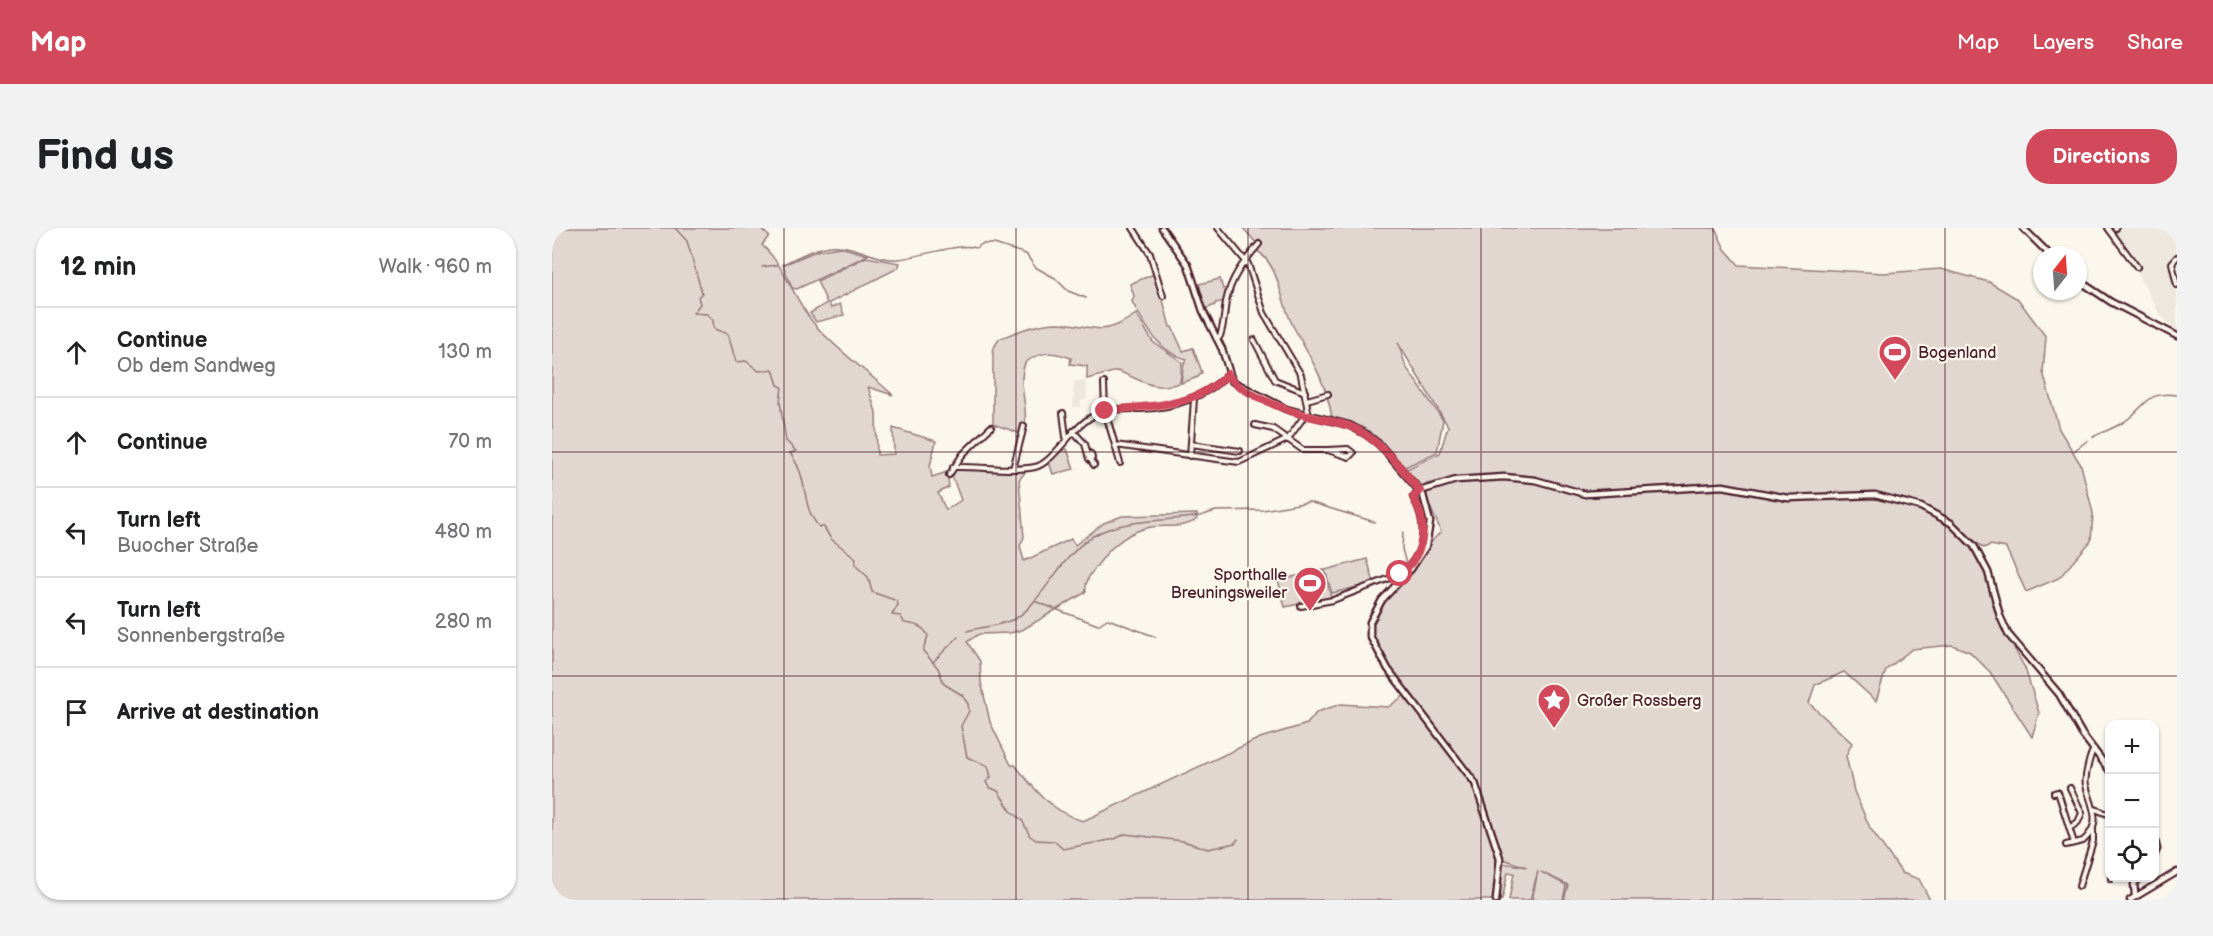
<!DOCTYPE html>
<meta charset="utf-8">
<style>
:root{--surface:#fff;--page:#f2f2f2;--text:#202124;--muted:#757577;--line:#e0e0e0;--accent:#d1495b}
body{margin:0;font-family:"Balsamiq Sans",sans-serif;background:var(--page);color:var(--text)}
.controls{position:absolute;right:18px;bottom:18px;display:grid;overflow:hidden;border-radius:12px;box-shadow:0 2px 4px #0004}
.controls button{width:54px;height:54px;display:grid;place-items:center;padding:0;border:0;border-bottom:2px solid var(--line);background:var(--surface);color:var(--text);font:30px sans-serif}
.compass{position:absolute;left:1481px;top:18px;width:54px;height:54px;border-radius:50%;background:var(--surface);box-shadow:0 2px 4px #0004;rotate:17deg}
.stop{position:absolute;width:18px;height:18px;margin:-14px;border:4px solid #d1495b;border-radius:50%;background:#fff}
.stop.end{background:#d1495b;border-color:#fff;box-shadow:0 2px 6px #0008}
.list{margin:0;padding:0;list-style:none}
h2{display:flex;justify-content:space-between;align-items:center;height:78px;margin:0;padding:0 24px;font-size:26px}
h2 small{font-size:20px;font-weight:400;color:var(--muted)}
.list li{display:grid;grid-template-columns:39px 1fr auto;gap:18px;align-items:center;box-sizing:border-box;height:90px;padding:0 24px;border-top:2px solid var(--line)}
.list b{display:block;font-size:22px;white-space:nowrap}
.list p{margin:0;font-size:20px;white-space:nowrap;color:var(--muted)}
.list em{font-size:20px;font-style:normal;color:var(--muted)}
.icon{flex:none;width:33px;height:33px;fill:none;stroke:currentColor;stroke-width:2;stroke-linecap:round;stroke-linejoin:round}
.map{position:relative;flex:none;width:1625px;height:672px;overflow:hidden;border-radius:24px}
header{display:flex;align-items:center;gap:36px;box-sizing:border-box;height:84px;padding:0 30px;background:var(--accent);color:#fff}
header strong{font-size:28px}
nav{display:flex;gap:33px;margin-inline-start:auto;font-size:21px}
.intro{display:flex;align-items:center;justify-content:space-between;box-sizing:border-box;height:144px;padding:0 36px}
h1{margin:0;font-size:42px}
.button{padding:15px 27px;border-radius:24px;background:var(--accent);color:#fff;font-size:21px;font-weight:700}
main{display:flex;gap:36px;padding:0 36px}
aside{flex:1;background:var(--surface);border-radius:24px;box-shadow:0 2px 4px #0004}
.map>svg:first-child{display:block}
.built{fill:#eee7de}
.green{fill:#e2d7d0;stroke:#967b7e;stroke-width:1.5}
.lines{fill:none;stroke-linecap:round;stroke-linejoin:round}
.stream{stroke:#907477;stroke-width:1.5}
.street-casing{stroke:#4a1f2b;stroke-width:8}
.secondary-casing{stroke:#4a1f2b;stroke-width:9}
.street{stroke:#fbf7ec;stroke-width:4}
.secondary{stroke:#fbf7ec;stroke-width:4.5}
.route{stroke:#d1495b;stroke-width:8}
.grid{fill:none;stroke:#4a1f2b;stroke-width:1.5;stroke-opacity:0.55}
.labels{text-anchor:middle;stroke-width:4.5;stroke-linejoin:round;paint-order:stroke}
.poi-label{font-size:16px;fill:#4a1f2b;stroke:#fbf7ec;text-anchor:start}
</style>
<header>
<strong>Map</strong>
<nav><a>Map</a><a>Layers</a><a>Share</a></nav>
</header>
<div class="intro"><h1>Find us</h1><a class="button">Directions</a></div>
<main>
<aside>
<h2>12 min<small>Walk · 960 m</small></h2>
<ul class="list">
<li><svg class="icon" aria-label="ahead" viewBox="0 0 24 24"><path d="M12 20V5M6 11l6-6 6 6"/></svg><div><b>Continue</b><p>Ob dem Sandweg</p></div><em>130 m</em></li>
<li><svg class="icon" aria-label="ahead" viewBox="0 0 24 24"><path d="M12 20V5M6 11l6-6 6 6"/></svg><div><b>Continue</b></div><em>70 m</em></li>
<li><svg class="icon" aria-label="left" viewBox="0 0 24 24"><path d="M17 20v-9H6M10 6l-5 5 5 5"/></svg><div><b>Turn left</b><p>Buocher Straße</p></div><em>480 m</em></li>
<li><svg class="icon" aria-label="left" viewBox="0 0 24 24"><path d="M17 20v-9H6M10 6l-5 5 5 5"/></svg><div><b>Turn left</b><p>Sonnenbergstraße</p></div><em>280 m</em></li>
<li><svg class="icon" aria-label="arrive" viewBox="0 0 24 24"><path d="M6 21V4h12l-3 4 3 4H6"/></svg><div><b>Arrive at destination</b></div></li>
</ul>
</aside>
<div class="map">
<svg width="1625" height="672" viewBox="0 0 1625 672">
<rect width="100%" height="100%" fill="#fbf7ec"/>
<filter id="ink" filterUnits="userSpaceOnUse"><feTurbulence type="fractalNoise" baseFrequency=".0167" numOctaves="2"/><feDisplacementMap in="SourceGraphic" scale="12" xChannelSelector="R" yChannelSelector="G"/><feConvolveMatrix kernelMatrix="1 2 1 2 8 2 1 2 1" color-interpolation-filters="sRGB"/></filter>
<g filter="url(#ink)">
<!-- built -->
<g class="built">
<polygon points="1554,0 1625,0 1625,104 1608,87 1583,41"/>
<polygon points="522,153 534,153 535,172 529,172 529,179 521,179"/>
</g>
<!-- green -->
<g class="green">
<path d="M0,0H208L217,8L210,17C234,39 242,73 264,98C286,123 316,144 341,167L316,159L324,184L325,227L342,226L341,200L384,213L378,238L380,249L395,244L397,259L386,265L394,282L409,272L400,248L403,240L475,242L467,252L472,309L468,318L472,333L519,311L523,317L552,295L570,288L645,286V291C633,301 614,297 599,299C577,303 560,317 547,335C540,344 532,353 534,364L470,402L458,405L427,406L415,414L428,433L429,454L438,494L459,537H463C482,561 501,585 531,593L708,510L755,496L765,484L789,476L836,479L853,467L924,562L943,626L945,645L942,672H0Z"/>
<path d="M691,0H1163L1173,21L1187,37L1332,45L1389,41L1437,54L1466,71L1494,109L1491,144L1507,201L1529,237L1541,285L1539,313L1507,350L1474,364L1454,320L1438,317L1432,320L1385,284L1358,272L1327,265L1242,269L1158,255L1036,263L962,248H915L869,257L853,242L888,225L896,198L846,115L854,139L891,192L885,224L851,240C831,218 810,196 780,189C772,147 758,131 740,96C728,72 728,37 704,22L705,16Z"/>
<polygon points="288,19 316,27 245,61 240,60 231,37 264,23"/>
<polygon points="314,29 348,35 346,40 277,75 279,80 288,76 292,87 264,94 258,85 275,75 265,53"/>
<path d="M604,45L618,99H620L631,123L641,120L650,144L646,149L629,155L632,136L635,131C608,126 594,99 580,74L582,68L578,56Z"/>
<polygon points="668,51 671,61 676,60 673,73 663,75 663,77 654,81 647,56"/>
<path d="M584,86L601,114L630,134L628,155C598,164 590,151 565,143L535,151V138L518,136L519,130C501,123 488,123 473,135C465,156 476,175 473,197L469,196L467,205L441,196V121L447,111C463,104 486,95 505,95C542,96 547,112 584,86Z"/>
<polygon points="515,221 522,241 501,246 497,234 504,224"/>
<path d="M914,251L979,253L1030,269L1169,260L1245,273L1321,269L1357,276L1371,282L1409,306L1428,330L1443,367L1447,393L1473,440L1487,485L1480,509L1438,444L1418,424L1400,417L1360,421L1334,442L1324,473L1292,444L1263,457L1257,475L1300,515L1294,528L1302,563L1318,600L1350,645L1367,651L1378,672H1012L1016,657L989,644L1014,657L1011,672H980L986,643L978,672H957L962,645L956,644L950,672H945L951,635L975,639L950,631C946,614 931,562 923,549C902,520 819,433 819,401C819,375 851,355 865,336C874,324 877,313 889,304C884,289 875,278 874,263Z"/>
<polygon points="815,331 822,355 780,365 773,342"/>
<polygon points="772,342 779,369 733,379 726,352"/>
</g>
<g class="lines">
<!-- stream -->
<g class="stream">
<path d="M123,0L135,13L150,65L146,69L148,76L141,85L155,86L161,92L162,101L176,106L184,134L194,133L207,143L221,141L226,157L230,159L228,174L234,213L244,223L238,225C259,254 247,275 267,299H272L279,311L304,330L303,337L316,349L320,364L345,373L346,377L340,387L349,388L352,395C362,396 372,398 376,408L371,423L386,440L392,456L410,467L416,476L417,483L409,498L415,529L436,538L439,549L434,554L437,559L446,563L459,583L470,592L478,608L484,612L502,613L511,621L563,611L573,606L631,613L656,621L683,615L686,611"/>
<path d="M231,36C246,29 262,20 279,18C303,16 323,33 347,31C367,29 408,14 424,20L430,16H442L474,26L483,39L503,50L516,63L534,70"/>
<polyline points="210,39 225,37"/>
<path d="M1541,209C1551,204 1562,200 1572,194C1594,179 1594,162 1625,167"/>
<polyline points="1522,223 1536,212"/>
<polyline points="648,288 664,283 711,282 757,274 823,294"/>
<polyline points="851,304 850,321 854,336"/>
<polyline points="482,373 546,397 555,391"/>
<polyline points="556,391 604,409"/>
<path d="M415,403C429,399 446,398 460,392C486,382 510,324 543,307C574,290 613,294 647,288"/>
<polyline points="381,434 406,409"/>
</g>
<defs>
<g id="street">
<polyline points="581,0 598,26 611,68"/>
<polyline points="1556,0 1585,39"/>
<polyline points="1563,0 1564,0"/>
<polyline points="1625,29 1620,35 1625,57"/>
<path d="M664,110L668,108C672,97 672,86 674,74C679,49 691,35 707,16"/>
<polyline points="702,112 723,152 753,164"/>
<polyline points="552,155 553,183 563,217 687,234 736,211 756,183 749,147 712,85 696,36 666,0"/>
<polyline points="755,172 776,166"/>
<polyline points="511,185 514,209"/>
<polyline points="703,197 721,201 751,222 776,222"/>
<polyline points="521,203 533,216 536,227"/>
<polyline points="639,216 688,223"/>
<polyline points="563,217 568,235"/>
<polygon points="776,222 796,221 801,225 797,229"/>
<polygon points="539,226 540,230 537,231 536,227"/>
<polyline points="638,228 642,171"/>
<polyline points="538,231 542,237"/>
<path d="M401,239C428,238 459,244 483,239C502,235 521,196 545,186C559,180 575,181 590,181C622,180 654,169 676,146"/>
<polyline points="461,241 472,198"/>
<polyline points="397,247 411,226 439,199"/>
<path d="M749,378L781,372L846,347C874,330 877,296 861,269L868,263"/>
<polyline points="1518,560 1530,585 1526,594 1519,599"/>
<polyline points="1502,565 1506,564 1522,615"/>
<polyline points="1543,581 1558,587"/>
<path d="M1514,617L1531,613C1552,594 1539,578 1534,557C1532,551 1538,526 1542,521"/>
<polyline points="1559,651 1559,650"/>
<polyline points="1527,658 1541,613 1541,601"/>
</g>
<g id="secondary">
<polyline points="610,0 636,37 651,83 670,121 680,153 734,181 797,197 814,206 827,216 871,267 878,294 874,318 859,341 830,372 818,394 818,408 836,441 923,555 948,630 944,672"/>
<polyline points="1471,0 1498,27"/>
<polyline points="1526,52 1559,74 1625,108"/>
<polyline points="868,263 904,252 952,249 983,252 1033,266 1171,258 1236,270 1323,267 1369,279 1399,295 1422,318 1436,344 1448,388 1456,406 1507,466 1530,506 1558,543"/>
<polyline points="1602,609 1605,621 1602,628"/>
<polyline points="1583,667 1582,656 1587,650"/>
<polyline points="1578,672 1625,644"/>
</g>
</defs>
<!-- street casing -->
<use href="#street" class="street-casing"/>
<!-- secondary casing -->
<use href="#secondary" class="secondary-casing"/>
<!-- street -->
<use href="#street" class="street"/>
<!-- secondary -->
<use href="#secondary" class="secondary"/>
</g>
</g>
<g class="lines" filter="url(#ink)">
<!-- route -->
<path class="route" d="M553,183C599,176 640,182 676,146C683,163 734,182 752,187C770,192 789,193 806,202C831,216 850,241 868,263L861,269C877,296 873,327 848,346"/>
</g>
<!-- grid -->
<path class="grid" d="M232,0V672M464,0V672M696,0V672M929,0V672M1161,0V672M1393,0V672M0,224H1625M0,448H1625"/>
<!-- icons -->
<defs>
<symbol id="stadium-pin" viewBox="-11 -11 22 30"><path d="M0 17L-7.5 6A9.5 9.5 0 1 1 7.5 6Z" fill="#d1495b" stroke="#fbf7ec"/><path d="M0-5a6.5 5 0 1 0 0 10a6.5 5 0 1 0 0-10ZM-3.5-1.8h7v3.6h-7Z" fill="#fff"/></symbol>
<symbol id="sight-pin" viewBox="-11 -11 22 30"><path d="M0 17L-7.5 6A9.5 9.5 0 1 1 7.5 6Z" fill="#d1495b" stroke="#fbf7ec"/><path d="M0-6L1.8-2.2L6-1.7L2.9 1.2L3.7 5.4L0 3.3L-3.7 5.4L-2.9 1.2L-6-1.7L-1.8-2.2Z" fill="#fff"/></symbol>
</defs>
<g fill-rule="evenodd">
<use href="#stadium-pin" x="1324" y="105" width="38" height="52"/>
<use href="#stadium-pin" x="739" y="336" width="38" height="52"/>
<use href="#sight-pin" x="983" y="453" width="38" height="52"/>
</g>
<g class="labels">
<!-- poi labels -->
<g class="poi-label">
<text x="1366" y="130">Bogenland</text>
<text x="735" y="352" text-anchor="end">Sporthalle<tspan x="735" dy="18">Breuningsweiler</tspan></text>
<text x="1025" y="478">Großer Rossberg</text>
</g>
</g>
</svg>
<div class="controls">
<button>+</button>
<button>−</button>
<button><svg class="icon" aria-label="locate" viewBox="0 0 24 24"><circle cx="12" cy="12" r="6"/><path d="M12 2v4M12 18v4M2 12h4M18 12h4"/></svg></button>
</div>
<svg class="compass" viewBox="-18 -18 36 36"><path d="M0-13l5 13h-10z" fill="#e53935"/><path d="M0 13l5-13h-10z" fill="#757577"/></svg>
<div class="stop" style="left:848px;top:346px"></div>
<div class="stop end" style="left:553px;top:183px"></div>
</div>
</main>
